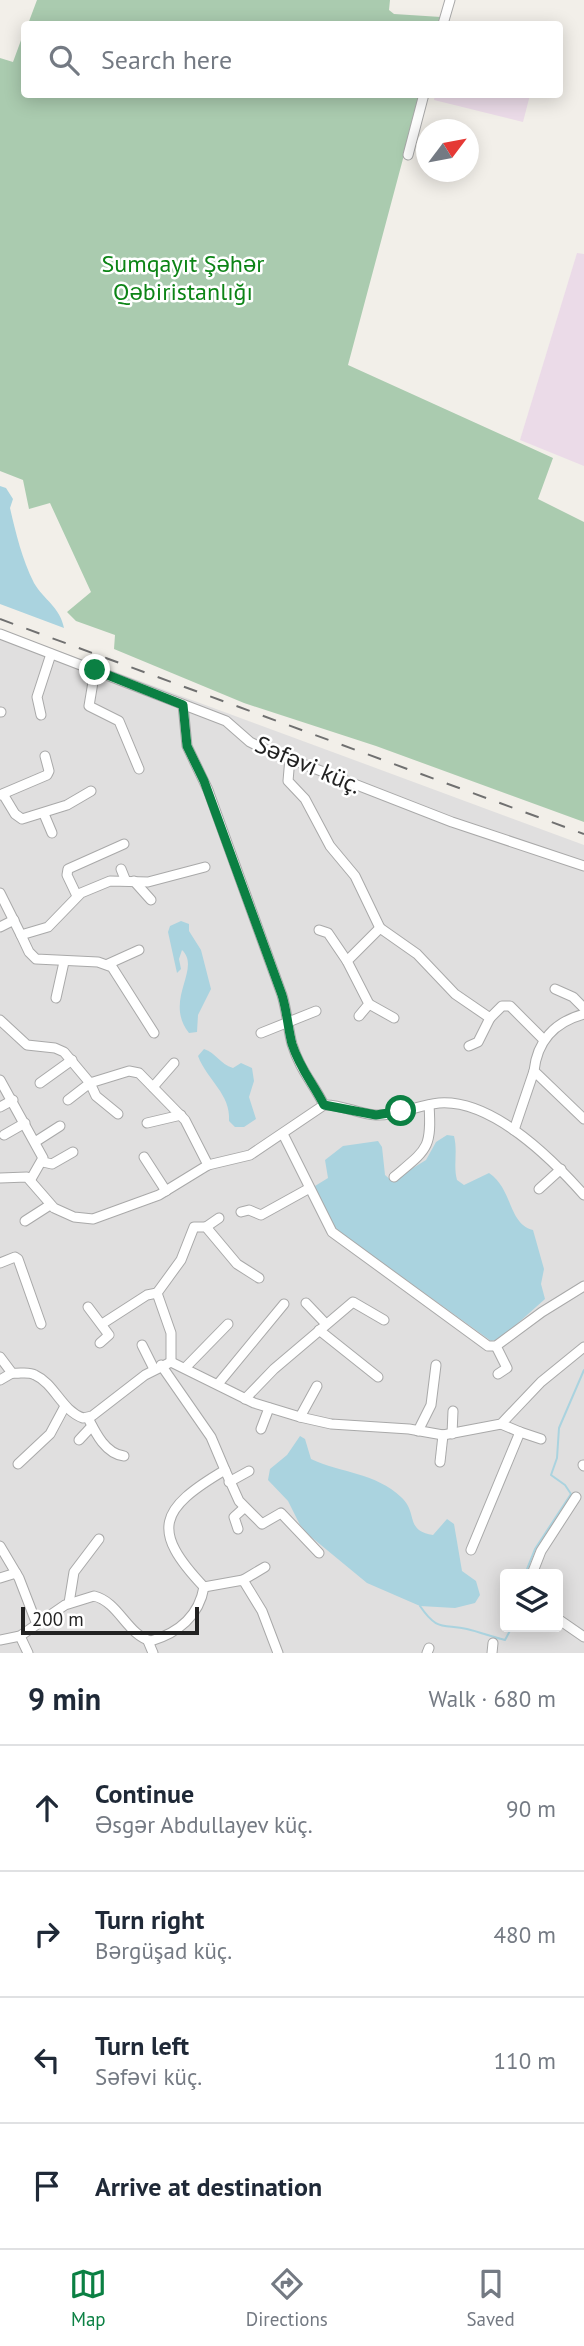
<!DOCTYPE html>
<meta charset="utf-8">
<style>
:root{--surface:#fff;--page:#f6f6f7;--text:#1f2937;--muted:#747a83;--line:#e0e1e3;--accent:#0b8043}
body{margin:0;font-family:"PT Sans",sans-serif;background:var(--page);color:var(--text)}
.controls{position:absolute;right:21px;bottom:21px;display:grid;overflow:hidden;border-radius:7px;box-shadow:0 4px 18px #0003}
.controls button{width:63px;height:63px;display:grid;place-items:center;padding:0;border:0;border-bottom:2px solid var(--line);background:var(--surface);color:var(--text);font:35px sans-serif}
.compass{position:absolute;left:416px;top:119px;width:63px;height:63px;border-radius:50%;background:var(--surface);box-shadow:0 4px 18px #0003;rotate:58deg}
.scale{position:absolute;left:21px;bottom:18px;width:178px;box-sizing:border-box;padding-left:7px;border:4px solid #222;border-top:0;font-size:19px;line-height:24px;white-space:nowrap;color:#222;-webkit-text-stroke:5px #fff;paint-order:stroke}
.stop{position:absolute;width:21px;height:21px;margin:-16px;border:5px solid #0b8043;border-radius:50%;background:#fff}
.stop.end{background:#0b8043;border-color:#fff;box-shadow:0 2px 7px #0008}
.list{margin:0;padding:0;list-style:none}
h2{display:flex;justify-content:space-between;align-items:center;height:91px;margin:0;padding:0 28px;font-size:30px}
h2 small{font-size:23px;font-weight:400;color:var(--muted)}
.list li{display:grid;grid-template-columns:46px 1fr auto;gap:21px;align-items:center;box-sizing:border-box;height:126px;padding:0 28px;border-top:2px solid var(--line)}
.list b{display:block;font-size:26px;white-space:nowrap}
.list p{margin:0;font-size:23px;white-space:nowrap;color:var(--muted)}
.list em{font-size:23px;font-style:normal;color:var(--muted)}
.icon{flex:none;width:38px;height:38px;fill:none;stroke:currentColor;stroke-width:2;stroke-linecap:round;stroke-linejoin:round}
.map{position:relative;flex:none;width:584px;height:1653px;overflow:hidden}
.search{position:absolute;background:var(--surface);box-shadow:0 4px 18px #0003;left:21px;right:21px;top:21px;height:77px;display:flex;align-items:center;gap:18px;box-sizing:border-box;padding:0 24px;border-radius:7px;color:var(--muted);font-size:26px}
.sheet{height:595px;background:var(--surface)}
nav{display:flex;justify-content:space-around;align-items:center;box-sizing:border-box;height:98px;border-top:2px solid var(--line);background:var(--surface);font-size:19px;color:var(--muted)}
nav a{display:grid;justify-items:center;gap:4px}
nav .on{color:var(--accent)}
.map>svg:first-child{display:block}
.residential{fill:#e0dfdf;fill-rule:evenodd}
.industrial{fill:#ebdbe8}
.cemetery{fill:#aacbaf}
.water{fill:#aad3df}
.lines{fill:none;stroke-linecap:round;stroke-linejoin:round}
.stream{stroke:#aad3df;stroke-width:2}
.minor-casing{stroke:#a9a9a9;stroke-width:11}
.minor{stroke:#fff;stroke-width:9}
.rail{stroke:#707070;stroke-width:2;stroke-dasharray:14 14;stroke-linecap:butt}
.route{stroke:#0b8043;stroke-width:9}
.labels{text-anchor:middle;stroke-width:5;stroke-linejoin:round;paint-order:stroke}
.park-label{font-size:24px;fill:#0c8416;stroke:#fff}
.street-label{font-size:24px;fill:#222;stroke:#fff}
</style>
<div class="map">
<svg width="584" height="1653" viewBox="0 0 584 1653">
<rect width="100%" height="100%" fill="#f2efe9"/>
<!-- residential -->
<path class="residential" d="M0,629L584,845V1653H0ZM505,1574H558V1627H505Z"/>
<!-- industrial -->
<g class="industrial">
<polygon points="435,95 435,94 530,95 523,122 434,100"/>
<polygon points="577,253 584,254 584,466 520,440"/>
</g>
<!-- cemetery -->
<g class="cemetery">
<polygon points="37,0 390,0 389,10 394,14 441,17 439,24 28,24"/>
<polygon points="24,32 24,94 420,95 348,365 553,458 538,499 584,522 584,822 376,746 244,703 114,649 115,635 76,621 67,612 91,592 50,503 29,509 23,480 0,471 0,58 13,62"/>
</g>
<!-- water -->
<g class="water">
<path d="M0,486L6,488L13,499L10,508C16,534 22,559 34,583C44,600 60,607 64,628L0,604Z"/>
<path d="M181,921L189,924V931L201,950L211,989L198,1015L197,1032L189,1033C163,1000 202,969 182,950L179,959L181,969L177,973L168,932L170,926Z"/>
<path d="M204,1049C216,1053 220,1064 233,1068L241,1063L252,1068L254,1081L249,1097L256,1119L244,1127H235L229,1121C231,1094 207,1080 198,1056Z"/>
<path d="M447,1135L454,1136C458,1152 453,1165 457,1180L464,1185L489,1173C513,1189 508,1224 533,1230L544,1269L541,1284L545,1299L500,1339L491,1341L337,1230L326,1216L315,1186L328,1178L325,1160L343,1146L378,1141L382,1147L385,1175L392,1181L426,1160L436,1142Z"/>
<path d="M300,1436L305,1439L311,1459C341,1473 376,1473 401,1497C419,1514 404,1530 433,1535L447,1519L454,1524L462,1571L476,1581L480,1595L475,1603L455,1608L420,1606L367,1583L310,1536L300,1525L288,1501L268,1480L270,1469L287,1455Z"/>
</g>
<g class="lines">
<!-- stream -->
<g class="stream">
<polyline points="525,1574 535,1549 571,1494 565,1485 551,1475 557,1458 559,1428 584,1370"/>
<path d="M420,1606C437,1631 442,1624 467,1629C480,1632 492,1637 505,1640L512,1627"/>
</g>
<defs>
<g id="minor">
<polyline points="443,24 450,0"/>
<polyline points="408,155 424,94"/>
<polyline points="0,634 226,721 250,742 262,748 452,822 584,866"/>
<polyline points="95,670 89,706 119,721 139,769"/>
<path d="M183,705L187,746L208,790L282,995C287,1011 288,1029 292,1044C300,1070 313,1083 324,1105"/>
<polyline points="0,712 1,712"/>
<polyline points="41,715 37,697 51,654"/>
<polyline points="290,758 288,781 305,799 330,846 355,876 380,928"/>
<polyline points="3,794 15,814 22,819 67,805 91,791"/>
<polyline points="0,795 47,775 49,771 45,756"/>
<polyline points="44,814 52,833"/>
<polyline points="121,869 125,879"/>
<polyline points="134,881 151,900"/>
<polyline points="0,893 21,935 48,927 81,893 110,881 148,882 205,867"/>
<polyline points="77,896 67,875 68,869 124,844"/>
<polyline points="0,927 14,920"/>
<polyline points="319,930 328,933 347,961"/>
<polyline points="21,935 29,952 36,959 98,962 112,967 154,1033"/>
<polyline points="108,964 139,950"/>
<polyline points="555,989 573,997 584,1008"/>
<polyline points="56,998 64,962"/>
<polyline points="369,1004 394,1018"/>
<path d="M584,1014C554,1022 537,1042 534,1071L584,1119"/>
<polyline points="359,1016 369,1004 347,961 380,928 417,954 455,994 490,1018 502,1006 510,1006 543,1039"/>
<polyline points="0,1020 27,1045 55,1048 64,1052 90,1083 129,1071 139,1073 185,1120 208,1165"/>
<polyline points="261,1033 316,1011"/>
<polyline points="469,1046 478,1042 490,1018"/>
<polyline points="0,1080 43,1158 31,1179"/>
<polyline points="40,1083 72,1060"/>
<polyline points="153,1087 174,1063"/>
<polyline points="68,1100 90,1083 96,1096 118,1114"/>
<polyline points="0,1107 13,1100"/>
<polyline points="147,1123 181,1115"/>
<polyline points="514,1130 534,1071"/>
<polyline points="283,1134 332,1232 488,1346 496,1346 542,1312 584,1286"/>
<polyline points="4,1135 25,1123"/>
<polyline points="35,1142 60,1126"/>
<polyline points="144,1157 166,1191"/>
<polyline points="43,1162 52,1164 73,1152"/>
<path d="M394,1177C427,1149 432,1149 429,1105"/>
<path d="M0,1178L27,1177L54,1208L74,1217L93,1219L159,1195L208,1165L250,1155L324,1105C341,1104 358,1114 376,1115C397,1116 418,1105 439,1103C492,1099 552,1159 584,1195"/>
<polyline points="539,1189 561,1169"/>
<polyline points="241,1212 249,1210 261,1215 308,1189"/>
<polyline points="25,1221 50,1205"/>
<polyline points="206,1227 219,1218"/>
<polyline points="0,1263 15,1257 18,1259 41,1324"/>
<polyline points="306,1303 326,1324"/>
<polyline points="88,1307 109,1335 100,1343"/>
<polyline points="102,1324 147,1295 157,1293"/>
<polyline points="319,1330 378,1377"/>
<polyline points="142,1345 154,1369"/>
<polyline points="496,1346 507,1368 498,1374"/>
<path d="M0,1357L12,1373C20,1374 28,1371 35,1375C55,1384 61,1410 83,1418L92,1416L145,1375L171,1362L254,1403L300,1417L331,1424L409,1429L443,1435L501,1424L541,1382L584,1347"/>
<polyline points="171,1362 171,1333 157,1293 181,1260 194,1227 206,1227 237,1264 259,1278"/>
<path d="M161,1365L211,1437L225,1470C159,1509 150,1530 204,1587L243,1580L262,1611L278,1653"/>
<polyline points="185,1368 228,1324"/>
<polyline points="0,1380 12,1373"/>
<polyline points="218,1384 284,1304"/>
<polyline points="245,1399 274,1369 353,1302 384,1320"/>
<polyline points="300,1417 317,1386"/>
<path d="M88,1418C96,1434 106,1454 124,1456"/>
<polyline points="261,1429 269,1408"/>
<polyline points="418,1431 431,1405 436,1365"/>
<polyline points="520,1432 541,1439"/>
<polyline points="452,1434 453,1411"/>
<polyline points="79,1440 92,1426"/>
<polyline points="440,1462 443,1435"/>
<polyline points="18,1464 50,1434 65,1406"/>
<polyline points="583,1465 584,1466"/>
<polyline points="225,1470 239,1501 262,1524 281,1513 319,1553"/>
<polyline points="229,1482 249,1471"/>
<polyline points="238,1529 234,1517 244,1508"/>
<polyline points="0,1546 19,1578 36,1622"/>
<polyline points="471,1550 520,1432 501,1424"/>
<polyline points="532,1574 541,1551 576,1497"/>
<polyline points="0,1578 16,1573"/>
<polyline points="243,1580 265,1567"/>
<polyline points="69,1603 74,1572 99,1539"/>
<polyline points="558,1619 584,1637"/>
<polyline points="20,1636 28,1653"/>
<path d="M0,1640L20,1636L65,1605L94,1596C119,1602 127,1635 151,1641C178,1633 199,1616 204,1587"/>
<polyline points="148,1641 153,1653"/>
<polyline points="427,1653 429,1648"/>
<polyline points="492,1653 493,1643"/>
</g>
</defs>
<!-- minor casing -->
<use href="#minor" class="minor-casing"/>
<!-- minor -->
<use href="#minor" class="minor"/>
<!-- rail -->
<polyline class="rail" points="0,619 584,834"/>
</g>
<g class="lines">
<!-- route -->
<path class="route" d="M95,670L183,705L187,746L204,781L282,995C287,1011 288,1029 292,1044C300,1069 313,1083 324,1105L376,1115L401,1111"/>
</g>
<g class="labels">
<!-- park labels -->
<g class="park-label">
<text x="183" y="272">Sumqayıt Şəhər<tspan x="183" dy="28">Qəbiristanlığı</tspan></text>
</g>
<!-- street labels -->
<g class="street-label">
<text transform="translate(308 765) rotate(23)" y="8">Səfəvi küç.</text>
</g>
</g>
</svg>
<div class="controls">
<button><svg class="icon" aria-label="layers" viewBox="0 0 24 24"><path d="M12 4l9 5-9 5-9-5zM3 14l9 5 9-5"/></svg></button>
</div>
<svg class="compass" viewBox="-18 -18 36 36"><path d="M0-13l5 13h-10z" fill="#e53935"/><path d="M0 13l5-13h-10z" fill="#747a83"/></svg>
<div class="scale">200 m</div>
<div class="stop" style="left:401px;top:1111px"></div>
<div class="stop end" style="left:95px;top:670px"></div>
<div class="search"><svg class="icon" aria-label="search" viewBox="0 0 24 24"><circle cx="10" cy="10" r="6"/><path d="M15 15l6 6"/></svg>Search here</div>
</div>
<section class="sheet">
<h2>9 min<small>Walk · 680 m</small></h2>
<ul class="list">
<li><svg class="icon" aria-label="ahead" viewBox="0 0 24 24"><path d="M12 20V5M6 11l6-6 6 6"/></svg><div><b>Continue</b><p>Əsgər Abdullayev küç.</p></div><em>90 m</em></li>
<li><svg class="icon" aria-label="right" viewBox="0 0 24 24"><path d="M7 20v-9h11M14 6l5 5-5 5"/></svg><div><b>Turn right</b><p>Bərgüşad küç.</p></div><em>480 m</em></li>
<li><svg class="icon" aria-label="left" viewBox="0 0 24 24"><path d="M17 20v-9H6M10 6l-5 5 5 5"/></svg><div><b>Turn left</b><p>Səfəvi küç.</p></div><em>110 m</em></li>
<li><svg class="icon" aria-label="arrive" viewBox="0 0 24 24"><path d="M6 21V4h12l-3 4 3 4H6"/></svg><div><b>Arrive at destination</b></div></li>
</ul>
</section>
<nav>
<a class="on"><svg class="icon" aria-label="map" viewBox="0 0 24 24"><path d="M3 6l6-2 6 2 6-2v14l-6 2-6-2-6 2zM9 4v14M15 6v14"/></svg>Map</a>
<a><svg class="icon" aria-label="directions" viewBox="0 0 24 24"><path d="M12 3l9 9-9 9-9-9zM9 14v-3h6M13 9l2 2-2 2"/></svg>Directions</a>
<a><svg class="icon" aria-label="saved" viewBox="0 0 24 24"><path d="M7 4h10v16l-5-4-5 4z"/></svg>Saved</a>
</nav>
